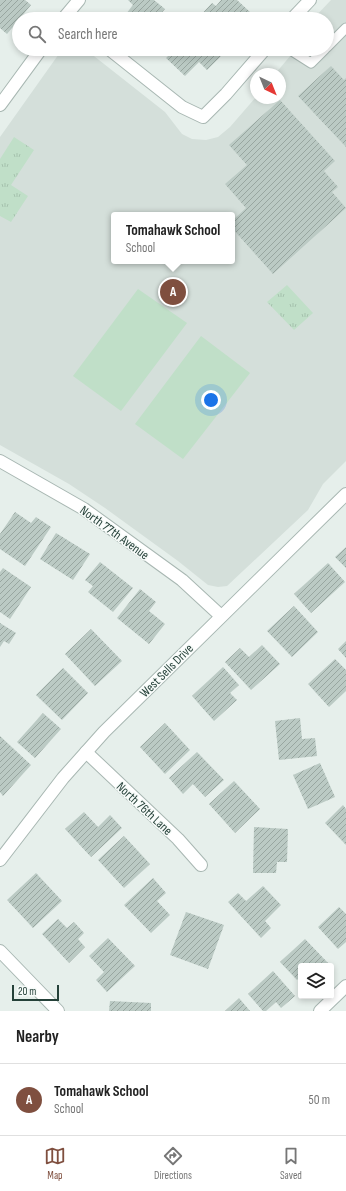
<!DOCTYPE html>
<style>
:root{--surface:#fff;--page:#f2f2f2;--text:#222;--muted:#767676;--line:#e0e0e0;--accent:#7f4f3f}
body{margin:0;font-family:"Sofia Sans Condensed",sans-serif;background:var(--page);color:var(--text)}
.controls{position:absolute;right:12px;bottom:12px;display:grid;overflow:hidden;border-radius:4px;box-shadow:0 2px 6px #0003}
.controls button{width:36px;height:36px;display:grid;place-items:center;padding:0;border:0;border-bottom:1px solid var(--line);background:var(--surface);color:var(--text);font:20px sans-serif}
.compass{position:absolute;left:250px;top:68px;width:36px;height:36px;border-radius:50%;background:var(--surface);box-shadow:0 2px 6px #0003;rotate:137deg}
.scale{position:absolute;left:12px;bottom:10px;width:47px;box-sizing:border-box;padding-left:4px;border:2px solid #254139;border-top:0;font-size:11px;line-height:14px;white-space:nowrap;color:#254139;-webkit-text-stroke:3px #f7fbf9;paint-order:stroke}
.you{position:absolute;left:211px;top:400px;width:14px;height:14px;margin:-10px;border:3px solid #fff;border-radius:50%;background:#1a73e8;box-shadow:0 0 0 6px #1a73e833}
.badge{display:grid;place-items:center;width:26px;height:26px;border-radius:50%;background:var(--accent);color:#fff;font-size:13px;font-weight:700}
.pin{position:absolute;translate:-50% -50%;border:2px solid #fff;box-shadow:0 1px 4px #0006}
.popup{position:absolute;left:111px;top:212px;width:124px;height:52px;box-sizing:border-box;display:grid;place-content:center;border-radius:4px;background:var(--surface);filter:drop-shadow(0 1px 3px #0005);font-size:13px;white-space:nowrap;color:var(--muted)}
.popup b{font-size:15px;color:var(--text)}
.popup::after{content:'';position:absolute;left:50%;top:100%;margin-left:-8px;border:8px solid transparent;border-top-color:var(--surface)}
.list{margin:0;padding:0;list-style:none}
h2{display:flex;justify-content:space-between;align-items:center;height:52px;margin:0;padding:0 16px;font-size:17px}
h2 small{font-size:13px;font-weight:400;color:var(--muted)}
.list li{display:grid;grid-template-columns:26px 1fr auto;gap:12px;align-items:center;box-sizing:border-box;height:72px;padding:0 16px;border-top:1px solid var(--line)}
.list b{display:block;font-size:15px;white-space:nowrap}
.list p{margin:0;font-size:13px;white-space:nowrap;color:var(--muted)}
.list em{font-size:13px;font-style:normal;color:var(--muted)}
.icon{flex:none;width:22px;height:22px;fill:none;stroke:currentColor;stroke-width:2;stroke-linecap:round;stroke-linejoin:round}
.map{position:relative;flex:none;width:346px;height:1011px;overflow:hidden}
.search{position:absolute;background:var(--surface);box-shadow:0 2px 6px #0003;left:12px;right:12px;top:12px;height:44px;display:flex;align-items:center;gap:10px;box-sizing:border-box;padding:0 14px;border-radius:22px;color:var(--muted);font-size:15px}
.sheet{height:124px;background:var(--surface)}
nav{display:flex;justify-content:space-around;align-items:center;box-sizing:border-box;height:56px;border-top:1px solid var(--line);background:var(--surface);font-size:11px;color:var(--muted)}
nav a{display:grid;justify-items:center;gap:2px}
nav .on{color:var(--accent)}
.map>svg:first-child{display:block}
.built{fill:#d4dfda;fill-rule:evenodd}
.grass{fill:#c0dfc8}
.park{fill:url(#park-tufts)}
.building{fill:url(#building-hatch)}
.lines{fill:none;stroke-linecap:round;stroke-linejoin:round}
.lane-casing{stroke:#a8b7b2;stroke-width:11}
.street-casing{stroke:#a8b7b2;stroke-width:14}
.lane{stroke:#fff;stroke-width:9}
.street{stroke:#fff;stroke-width:12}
.labels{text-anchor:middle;stroke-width:3;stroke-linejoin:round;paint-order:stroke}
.street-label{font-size:13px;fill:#254139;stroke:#f7fbf9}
</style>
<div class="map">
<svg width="346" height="1011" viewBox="0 0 346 1011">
<defs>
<pattern id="park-tufts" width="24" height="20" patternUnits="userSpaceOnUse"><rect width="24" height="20" fill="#c0dfc8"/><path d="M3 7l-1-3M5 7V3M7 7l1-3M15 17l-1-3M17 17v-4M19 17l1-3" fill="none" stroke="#a5c1ad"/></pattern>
<pattern id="building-hatch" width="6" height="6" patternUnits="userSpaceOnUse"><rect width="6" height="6" fill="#bbcac4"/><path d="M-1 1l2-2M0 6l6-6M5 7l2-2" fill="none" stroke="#98a6a0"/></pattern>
</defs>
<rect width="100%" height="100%" fill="#e6efeb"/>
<!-- built -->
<path class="built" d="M331,0H346V461L323,484L308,510L227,586L218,587L208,585L178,561L105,508L69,484L0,445V137L61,51L63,49H85L165,112L182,134L192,139L206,140L218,137L230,127L256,97V98H280V74H275L296,49H327V19H313ZM114,215H232V261H114Z"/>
<!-- grass -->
<g class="grass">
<polygon points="138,289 187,323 121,411 73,376"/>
<polygon points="201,336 250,373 183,459 135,424"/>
</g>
<!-- park -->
<g class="park">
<polygon points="14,137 34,150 11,185 28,196 11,222 0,216 0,159"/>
<polygon points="287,285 313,313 294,330 267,302"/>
</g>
<!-- building -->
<g class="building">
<polygon points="0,0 25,0 31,5 7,34 0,28"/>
<polygon points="128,0 154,0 165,9 156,19 122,19 133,5"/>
<polygon points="221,0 237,0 250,12 244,19 202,19 199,17 212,3 216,6"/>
<polygon points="175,49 214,49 221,56 207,70 199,62 185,76 166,58"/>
<polygon points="331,66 344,80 346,78 346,147 298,96"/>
<polygon points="280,100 335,161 324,171 338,187 332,192 346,208 273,274 232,228 232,221 246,208 225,184 247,165 229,145"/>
<polygon points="15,512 31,523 36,517 51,527 25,566 0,549 0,534"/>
<polygon points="56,533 90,554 73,580 40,559"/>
<polygon points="346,547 346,568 335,557"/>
<polygon points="100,562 133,588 113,612 88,592 93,586 85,580"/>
<polygon points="328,563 345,582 311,613 294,594"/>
<polygon points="3,568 31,587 10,619 0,612 0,572"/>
<polygon points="140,589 156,602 149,611 165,624 149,644 117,618"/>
<polygon points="294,606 318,632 292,657 267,631"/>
<polygon points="0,623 16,633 9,644 4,641 0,647"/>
<polygon points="91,629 122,661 95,686 65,654"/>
<polygon points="346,641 346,658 338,649"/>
<polygon points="262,645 280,664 251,690 225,662 240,648 249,657"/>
<polygon points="335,659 346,670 346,691 329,707 308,684"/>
<polygon points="223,667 239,685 230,693 237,700 214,721 192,696"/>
<polygon points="63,668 88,693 62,720 36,695"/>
<polygon points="43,713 61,729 35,758 17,742"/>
<polygon points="300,718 302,739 315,738 317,756 279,760 275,721"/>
<polygon points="165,723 190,750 165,774 140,747"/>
<polygon points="0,736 31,765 3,796 0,792"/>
<polygon points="197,752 224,780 205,797 193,784 183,794 169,778"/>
<polygon points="320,763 335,797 308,809 293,775"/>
<polygon points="234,781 260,809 235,833 209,804"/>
<polygon points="343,805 346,809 346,845 325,823"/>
<polygon points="84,812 98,827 110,815 122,828 91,857 65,829"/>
<polygon points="254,827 288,829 287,862 277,862 276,873 253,873"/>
<polygon points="124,836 150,864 124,888 98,860"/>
<polygon points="36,873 62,901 33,928 7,900"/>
<polygon points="153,878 166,893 157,901 170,915 151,933 124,905"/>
<polygon points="263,886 281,905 265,921 271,928 261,938 228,902 238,893 246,901"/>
<polygon points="339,907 346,914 346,942 338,949 318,927"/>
<polygon points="186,912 224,925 208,969 170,955"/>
<polygon points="58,919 67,928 74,922 84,933 78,939 85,947 69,963 42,934"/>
<polygon points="108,938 135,966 107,992 96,980 104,972 89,956"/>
<polygon points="305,939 328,963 324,966 301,966 301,976 297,980 280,962"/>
<polygon points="273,971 295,996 281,1008 276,1002 266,1011 263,1011 248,994"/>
<polygon points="239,998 250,1011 225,1011"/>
<polygon points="110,1001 151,1003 151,1011 109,1011"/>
</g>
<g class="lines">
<defs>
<g id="lane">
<polyline points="327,47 346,28"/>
<polyline points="289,49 311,63 325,49"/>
</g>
<g id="street">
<polyline points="63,19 79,0"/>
<polyline points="292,19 310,0"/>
<polyline points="109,49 182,107 203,117 226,94 265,49"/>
<polyline points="0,105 41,49"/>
<polyline points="0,461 84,509 182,580 221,616"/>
<polyline points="86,752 178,839 201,865"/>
<polyline points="0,860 63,778 104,732 346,494"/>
<polyline points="0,951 58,1011"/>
<polyline points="320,1011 346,986"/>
</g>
</defs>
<!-- lane casing -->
<use href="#lane" class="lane-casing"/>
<!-- street casing -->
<use href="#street" class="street-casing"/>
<!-- lane -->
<use href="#lane" class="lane"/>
<!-- street -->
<use href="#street" class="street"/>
</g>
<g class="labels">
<!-- street labels -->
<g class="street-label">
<text transform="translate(115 532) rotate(36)" y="5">North 77th Avenue</text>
<text transform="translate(166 670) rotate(-45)" y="5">West Sells Drive</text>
<text transform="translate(145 808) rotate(43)" y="5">North 76th Lane</text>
</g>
</g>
</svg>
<div class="controls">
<button><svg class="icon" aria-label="layers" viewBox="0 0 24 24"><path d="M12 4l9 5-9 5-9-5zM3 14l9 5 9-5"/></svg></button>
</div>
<svg class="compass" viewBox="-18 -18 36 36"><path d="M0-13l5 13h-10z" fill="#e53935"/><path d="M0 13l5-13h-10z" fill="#767676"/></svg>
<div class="scale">20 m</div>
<div class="you"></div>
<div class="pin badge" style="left:173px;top:292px">A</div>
<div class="popup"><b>Tomahawk School</b>School</div>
<div class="search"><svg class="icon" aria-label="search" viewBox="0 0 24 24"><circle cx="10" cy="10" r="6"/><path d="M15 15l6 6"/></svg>Search here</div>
</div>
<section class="sheet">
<h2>Nearby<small></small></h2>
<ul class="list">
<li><span class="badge">A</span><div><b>Tomahawk School</b><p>School</p></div><em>50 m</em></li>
</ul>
</section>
<nav>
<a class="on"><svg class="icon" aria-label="map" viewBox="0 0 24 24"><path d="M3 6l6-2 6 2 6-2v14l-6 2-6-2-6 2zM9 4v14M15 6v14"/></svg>Map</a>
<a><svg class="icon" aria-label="directions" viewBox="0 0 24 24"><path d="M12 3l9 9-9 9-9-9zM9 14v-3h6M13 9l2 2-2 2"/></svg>Directions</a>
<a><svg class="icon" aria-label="saved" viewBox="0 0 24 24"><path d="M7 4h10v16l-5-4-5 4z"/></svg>Saved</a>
</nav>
